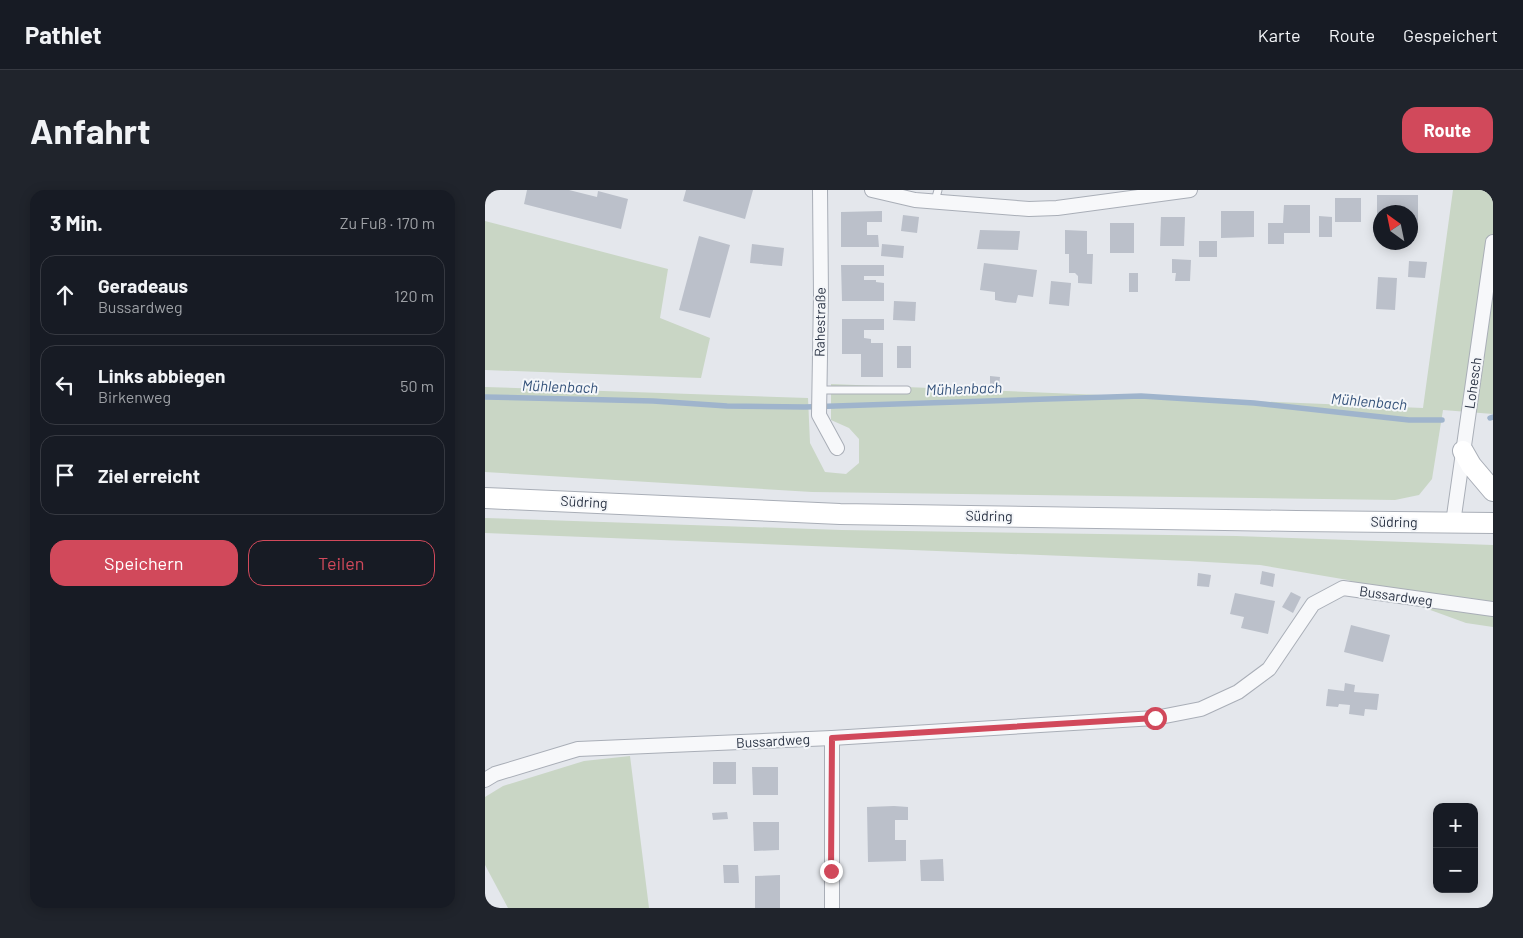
<!DOCTYPE html>
<html lang="de">
<meta charset="utf-8">
<style>
:root{--surface:#171b24;--page:#20242c;--text:#f1f3f6;--muted:#9ea1a6;--line:#363941;--accent:#d1495b}
body{margin:0;font-family:Barlow,sans-serif;background:var(--page);color:var(--text)}
.controls{position:absolute;right:15px;bottom:15px;display:grid;overflow:hidden;border-radius:10px;box-shadow:0 2px 12px #0003}
.controls button{width:45px;height:45px;display:grid;place-items:center;padding:0;border:0;border-bottom:1px solid var(--line);background:var(--surface);color:var(--text);font:25px sans-serif}
.compass{position:absolute;left:888px;top:15px;width:45px;height:45px;border-radius:50%;background:var(--surface);box-shadow:0 2px 12px #0003;rotate:327deg}
.stop{position:absolute;width:15px;height:15px;margin:-11px;border:4px solid #d1495b;border-radius:50%;background:#fff}
.stop.end{background:#d1495b;border-color:#fff;box-shadow:0 1px 5px #0008}
.list{margin:0;padding:0;list-style:none}
h2{display:flex;justify-content:space-between;align-items:center;height:65px;margin:0;padding:0 20px;font-size:21px}
h2 small{font-size:16px;font-weight:400;color:var(--muted)}
.list li{display:grid;grid-template-columns:32px 1fr auto;gap:15px;align-items:center;box-sizing:border-box;height:80px;margin:0 10px 10px;padding:0 10px;border:1px solid var(--line);border-radius:15px}
.list b{display:block;font-size:19px;white-space:nowrap}
.list p{margin:0;font-size:16px;white-space:nowrap;color:var(--muted)}
.list em{font-size:16px;font-style:normal;color:var(--muted)}
.actions{display:flex;gap:10px;padding:15px 20px}
.actions a{flex:1;padding:11px 0;border:1px solid var(--accent);border-radius:15px;text-align:center;font-size:18px;color:var(--accent)}
.actions .main{background:var(--accent);color:#fff}
.icon{flex:none;width:28px;height:28px;fill:none;stroke:currentColor;stroke-width:2;stroke-linecap:round;stroke-linejoin:round}
.map{position:relative;flex:none;width:1008px;height:718px;overflow:hidden;border-radius:15px}
header{display:flex;align-items:center;gap:30px;box-sizing:border-box;height:70px;padding:0 25px;background:var(--surface);border-bottom:1px solid var(--line)}
header strong{font-size:24px}
nav{display:flex;gap:28px;margin-inline-start:auto;font-size:18px}
.intro{display:flex;align-items:center;justify-content:space-between;box-sizing:border-box;height:120px;padding:0 30px}
h1{margin:0;font-size:35px}
.button{padding:12px 22px;border-radius:15px;background:var(--accent);color:#fff;font-size:18px;font-weight:700}
main{display:flex;gap:30px;padding:0 30px}
aside{flex:1;background:var(--surface);border-radius:15px;box-shadow:0 2px 12px #0003}
.map>svg:first-child{display:block}
.green{fill:#c9d6c5}
.lines{fill:none;stroke-linecap:round;stroke-linejoin:round}
.stream{stroke:#9fb4cc;stroke-width:5.5}
.building{fill:#bbc0ca}
.service-casing{stroke:#a9aeb7;stroke-width:9}
.minor-casing{stroke:#a9aeb7;stroke-width:16}
.secondary-casing{stroke:#a9aeb7;stroke-width:22}
.service{stroke:#f7f8fa;stroke-width:7}
.minor{stroke:#f7f8fa;stroke-width:14}
.secondary{stroke:#fff;stroke-width:20}
.route{stroke:#d1495b;stroke-width:6}
.labels{text-anchor:middle;stroke-width:4;stroke-linejoin:round;paint-order:stroke}
.street-label{font-size:14px;fill:#2b3445;stroke:#f4f6f9}
.water-label{font-size:15px;font-style:italic;fill:#34527a;stroke:#f4f6f9}
</style>
<header>
<strong>Pathlet</strong>
<nav><a>Karte</a><a>Route</a><a>Gespeichert</a></nav>
</header>
<div class="intro"><h1>Anfahrt</h1><a class="button">Route</a></div>
<main>
<aside>
<h2>3 Min.<small>Zu Fuß · 170 m</small></h2>
<ul class="list">
<li><svg class="icon" aria-label="ahead" viewBox="0 0 24 24"><path d="M12 20V5M6 11l6-6 6 6"/></svg><div><b>Geradeaus</b><p>Bussardweg</p></div><em>120 m</em></li>
<li><svg class="icon" aria-label="left" viewBox="0 0 24 24"><path d="M17 20v-9H6M10 6l-5 5 5 5"/></svg><div><b>Links abbiegen</b><p>Birkenweg</p></div><em>50 m</em></li>
<li><svg class="icon" aria-label="arrive" viewBox="0 0 24 24"><path d="M6 21V4h12l-3 4 3 4H6"/></svg><div><b>Ziel erreicht</b></div></li>
</ul>
<div class="actions"><a class="main">Speichern</a><a>Teilen</a></div>
</aside>
<div class="map">
<svg width="1008" height="718" viewBox="0 0 1008 718">
<rect width="100%" height="100%" fill="#e4e7ec"/>
<!-- green -->
<g class="green">
<polygon points="968,0 1008,0 1008,224 958,220 947,289 934,305 910,310 327,302 0,282 0,197 323,208 325,253 340,282 361,284 374,273 374,249 364,238 346,230 346,194 938,218"/>
<polygon points="0,31 183,79 175,128 225,148 216,188 0,180"/>
<polygon points="0,328 357,340 751,346 1008,355 1008,437 981,433 863,390 775,375 704,371 0,343"/>
<polygon points="145,566 164,718 23,718 0,675 0,607 18,596 99,571"/>
</g>
<g class="lines">
<!-- stream -->
<g class="stream">
<polyline points="0,207 168,211 242,216 320,217 656,206 769,213 924,230 957,230"/>
<polyline points="1005,228 1008,227"/>
</g>
</g>
<!-- building -->
<g class="building">
<polygon points="42,0 84,0 112,7 113,1 143,9 136,39 39,14"/>
<polygon points="201,0 268,0 260,29 198,11"/>
<polygon points="892,5 933,5 933,38 926,38 926,22 896,22 896,38 892,38"/>
<rect x="850" y="8" width="26" height="24"/>
<polygon points="799,15 825,15 825,43 799,43 799,54 783,54 783,33 798,33"/>
<polygon points="397,21 397,32 382,32 382,45 393,45 394,57 356,57 356,22"/>
<polygon points="736,21 769,21 769,47 736,48"/>
<polygon points="418,25 434,27 432,43 416,41"/>
<polygon points="834,26 847,27 847,47 834,47"/>
<polygon points="676,27 700,27 699,56 675,56"/>
<rect x="625" y="33" width="24" height="30"/>
<polygon points="495,40 535,41 533,60 492,59"/>
<polygon points="580,40 602,41 602,64 608,64 607,94 593,93 593,86 590,83 584,83 584,64 580,64"/>
<polygon points="214,46 245,55 225,128 194,120"/>
<rect x="714" y="51" width="18" height="16"/>
<polygon points="267,54 299,58 297,76 265,73"/>
<polygon points="397,54 419,56 418,68 396,66"/>
<polygon points="687,69 706,70 705,91 690,91 691,83 687,83"/>
<polygon points="924,71 942,72 940,88 923,87"/>
<polygon points="499,73 552,80 548,107 533,105 531,113 520,112 510,110 510,102 495,100"/>
<polygon points="356,75 399,75 399,86 379,86 379,90 391,90 391,92 399,93 399,111 357,111"/>
<rect x="644" y="83" width="9" height="19"/>
<polygon points="893,87 912,88 910,120 891,119"/>
<polygon points="566,91 586,93 584,116 564,114"/>
<polygon points="409,111 431,112 430,131 408,130"/>
<polygon points="357,129 399,129 399,140 379,140 379,148 386,149 386,153 398,153 398,187 376,187 376,164 357,164"/>
<rect x="412" y="156" width="14" height="22"/>
<polygon points="505,186 515,187 514,196 505,196"/>
<polygon points="777,381 790,384 788,397 775,394"/>
<polygon points="713,383 726,385 724,397 712,396"/>
<polygon points="806,402 816,407 808,423 797,417"/>
<polygon points="750,403 790,411 783,444 756,438 759,427 745,424"/>
<polygon points="866,435 905,445 898,472 859,462"/>
<polygon points="860,493 870,495 869,502 894,504 892,520 880,519 879,526 864,524 865,515 854,514 853,517 841,516 843,499 859,501"/>
<rect x="228" y="572" width="23" height="22"/>
<polygon points="267,577 293,577 293,605 268,605"/>
<polygon points="409,616 423,617 423,630 410,630 410,650 421,650 421,671 383,672 382,617"/>
<polygon points="242,622 243,629 228,630 227,623"/>
<polygon points="268,632 294,632 294,660 269,661"/>
<polygon points="458,669 459,691 436,691 435,670"/>
<polygon points="238,675 253,675 254,693 239,693"/>
<polygon points="295,685 295,718 270,718 270,686"/>
</g>
<g class="lines">
<defs>
<g id="service">
<polyline points="450,11 453,0"/>
<polyline points="334,200 422,200"/>
</g>
<g id="minor">
<polyline points="335,0 336,105 334,225 352,258"/>
<polyline points="387,0 430,10 544,19 572,18 705,0"/>
<polyline points="968,333 1008,52"/>
<polyline points="0,590 10,584 93,559 347,548 670,528 716,519 753,502 784,479 828,414 858,398 1008,419"/>
<polyline points="347,718 347,548"/>
</g>
<g id="secondary">
<polyline points="978,261 986,275 1008,301"/>
<polyline points="0,308 355,324 811,331 1008,333"/>
</g>
</defs>
<!-- service casing -->
<use href="#service" class="service-casing"/>
<!-- minor casing -->
<use href="#minor" class="minor-casing"/>
<!-- secondary casing -->
<use href="#secondary" class="secondary-casing"/>
<!-- service -->
<use href="#service" class="service"/>
<!-- minor -->
<use href="#minor" class="minor"/>
<!-- secondary -->
<use href="#secondary" class="secondary"/>
</g>
<g class="lines">
<!-- route -->
<polyline class="route" points="346,681 347,548 670,528"/>
</g>
<g class="labels">
<!-- street labels -->
<g class="street-label">
<text transform="translate(335 132) rotate(-89)" y="5">Rahestraße</text>
<text transform="translate(988 193) rotate(-82)" y="5">Lohesch</text>
<text transform="translate(99 312) rotate(3)" y="5">Südring</text>
<text transform="translate(504 326) rotate(1)" y="5">Südring</text>
<text transform="translate(909 332) rotate(1)" y="5">Südring</text>
<text transform="translate(911 406) rotate(8)" y="5">Bussardweg</text>
<text transform="translate(288 551) rotate(-3)" y="5">Bussardweg</text>
</g>
<!-- water labels -->
<g class="water-label">
<text transform="translate(75 197) rotate(2)" y="5">Mühlenbach</text>
<text transform="translate(479 199) rotate(-2)" y="5">Mühlenbach</text>
<text transform="translate(884 212) rotate(5)" y="5">Mühlenbach</text>
</g>
</g>
</svg>
<div class="controls">
<button>+</button>
<button>−</button>
</div>
<svg class="compass" viewBox="-18 -18 36 36"><path d="M0-13l5 13h-10z" fill="#e53935"/><path d="M0 13l5-13h-10z" fill="#9ea1a6"/></svg>
<div class="stop" style="left:670px;top:528px"></div>
<div class="stop end" style="left:346px;top:681px"></div>
</div>
</main>
